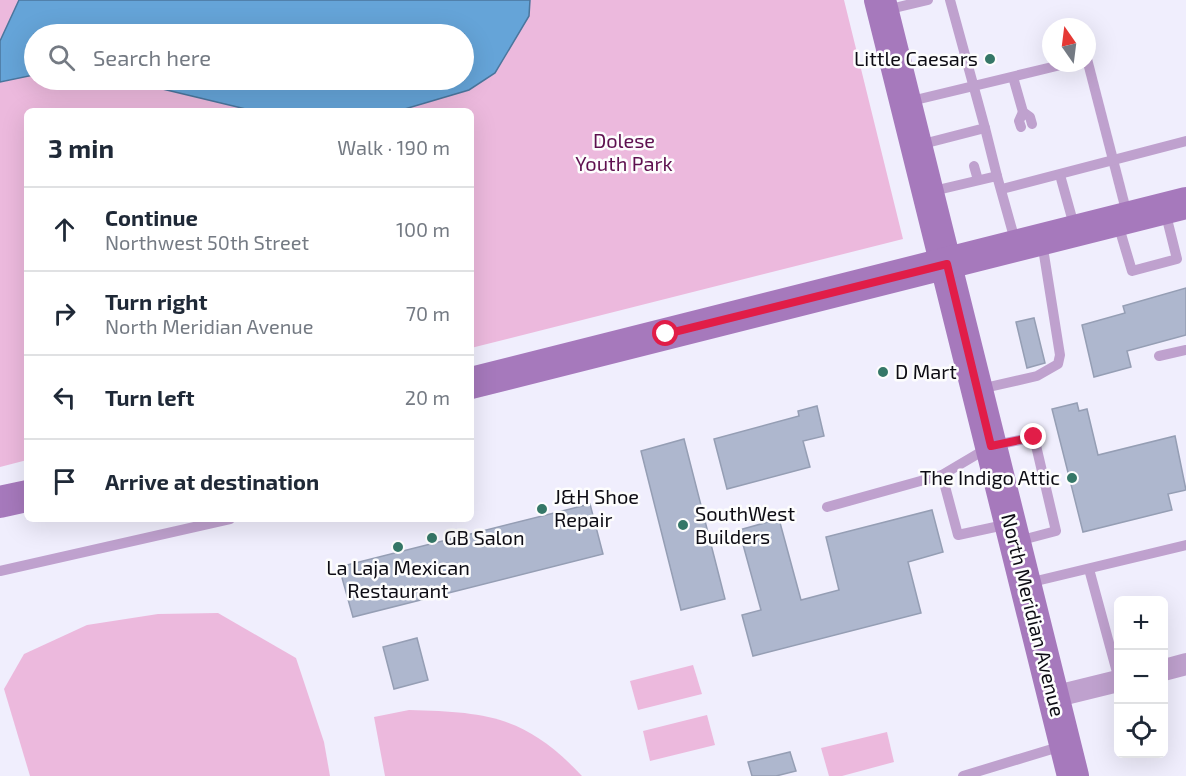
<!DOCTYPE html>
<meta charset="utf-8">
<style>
:root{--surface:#fff;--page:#f2f2f3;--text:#1f2937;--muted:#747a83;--line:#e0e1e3}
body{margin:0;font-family:"Exo 2",sans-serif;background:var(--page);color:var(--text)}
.controls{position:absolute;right:18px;bottom:18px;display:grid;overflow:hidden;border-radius:9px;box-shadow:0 6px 24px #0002}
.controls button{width:54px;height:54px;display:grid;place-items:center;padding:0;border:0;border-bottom:2px solid var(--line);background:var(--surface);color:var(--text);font:30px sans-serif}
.compass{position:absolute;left:1042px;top:18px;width:54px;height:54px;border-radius:50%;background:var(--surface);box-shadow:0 6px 24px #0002;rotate:346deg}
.stop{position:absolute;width:18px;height:18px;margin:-14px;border:4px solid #e11d48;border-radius:50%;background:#fff}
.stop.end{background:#e11d48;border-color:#fff;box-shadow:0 2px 6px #0008}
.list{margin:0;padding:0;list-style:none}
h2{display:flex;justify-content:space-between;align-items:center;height:78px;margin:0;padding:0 24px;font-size:26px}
h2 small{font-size:20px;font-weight:400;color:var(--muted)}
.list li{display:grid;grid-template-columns:39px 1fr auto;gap:18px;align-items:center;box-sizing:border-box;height:84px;padding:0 24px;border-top:2px solid var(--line)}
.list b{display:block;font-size:22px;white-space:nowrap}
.list p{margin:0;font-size:20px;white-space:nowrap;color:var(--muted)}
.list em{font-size:20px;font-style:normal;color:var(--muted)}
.icon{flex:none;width:33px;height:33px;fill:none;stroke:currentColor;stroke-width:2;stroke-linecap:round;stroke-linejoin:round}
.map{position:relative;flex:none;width:1186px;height:776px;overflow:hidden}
.search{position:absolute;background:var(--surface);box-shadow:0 6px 24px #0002;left:24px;top:24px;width:450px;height:66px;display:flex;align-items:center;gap:15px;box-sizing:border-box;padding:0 21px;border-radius:33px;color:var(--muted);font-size:22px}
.panel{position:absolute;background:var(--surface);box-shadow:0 6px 24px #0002;left:24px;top:108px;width:450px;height:414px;border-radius:9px}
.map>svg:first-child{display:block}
.green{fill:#ecb9dd;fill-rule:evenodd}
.water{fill:#65a4d8;stroke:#4b769d;stroke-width:1.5}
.building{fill:#aeb7ce;stroke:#959eb4;stroke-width:1.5}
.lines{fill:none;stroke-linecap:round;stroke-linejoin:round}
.lane{stroke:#bfa1ce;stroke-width:10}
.street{stroke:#bfa1ce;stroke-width:22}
.secondary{stroke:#a679bc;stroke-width:32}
.route{stroke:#e11d48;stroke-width:8}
.poi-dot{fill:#357767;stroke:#fdfdfd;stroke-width:2}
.labels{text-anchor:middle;stroke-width:5;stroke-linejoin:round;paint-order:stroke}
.poi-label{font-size:20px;fill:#0d0c14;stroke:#fdfdfd;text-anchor:start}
.park-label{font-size:20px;fill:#5e104f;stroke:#fdfdfd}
.street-label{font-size:20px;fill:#0d0c14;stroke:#fdfdfd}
</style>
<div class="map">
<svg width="1186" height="776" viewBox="0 0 1186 776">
<rect width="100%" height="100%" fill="#f0eefd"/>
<!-- green -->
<g class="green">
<path d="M0,0H844L903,239L471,348V111H27V460L0,467ZM34,34H464V80H34Z"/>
<polygon points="218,613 296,658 324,742 330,776 30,776 4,689 24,654 87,625 158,614"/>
<polygon points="693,665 702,694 638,710 630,681"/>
<path d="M409,710C487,712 526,716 582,776H385L374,717Z"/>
<polygon points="707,715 715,745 650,761 643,731"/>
<polygon points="887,732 894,762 842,776 829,776 821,748"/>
</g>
<!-- water -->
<polygon class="water" points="19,0 530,0 529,16 495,73 469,90 398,111 254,111 125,80 464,80 464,34 34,34 34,75 0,82 0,41"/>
<!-- building -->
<g class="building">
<polygon points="1186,288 1186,335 1127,351 1131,367 1094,377 1082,325 1125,313 1123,306"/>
<polygon points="1034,318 1045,363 1027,368 1016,322"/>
<polygon points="1077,403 1079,411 1087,409 1098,455 1175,436 1186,490 1168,494 1172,510 1083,532 1052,409"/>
<polygon points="817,406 824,436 803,441 810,467 727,489 714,439 799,416 798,411"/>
<polygon points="684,439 725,599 681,610 641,451"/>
<polygon points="590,504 603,554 353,617 339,567"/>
<polygon points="932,510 943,552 908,562 921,613 753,656 742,615 761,610 739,530 779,519 801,600 839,590 826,537"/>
<polygon points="417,638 428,680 394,689 383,647"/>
<polygon points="790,752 796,771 776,776 752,776 748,762"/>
</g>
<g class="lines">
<!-- lane -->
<g class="lane">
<polyline points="886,10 928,0"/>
<polyline points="1087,59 1127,214"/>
<polyline points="1013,77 1023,112 1030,117 1032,124"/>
<polyline points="907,102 1069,63"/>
<polyline points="1021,127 1019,121 1023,112"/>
<polyline points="985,128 997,176"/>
<polyline points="919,145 985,128 950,0"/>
<polyline points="974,166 978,180"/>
<polyline points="1060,175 1075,229"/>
<polyline points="1002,189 1186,141"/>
<polyline points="929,192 997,176 1016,244"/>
<polyline points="1118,224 1132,271 1177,259 1165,211"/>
<polyline points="1159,356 1186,350"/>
<polyline points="980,389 1037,376 1058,364 1060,355 1042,242"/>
<polyline points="942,475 958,535 1009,524"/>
<polyline points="827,507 942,475 991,446 1034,437 1056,531 1018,541"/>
<polyline points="1089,569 1118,676"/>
<polyline points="0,571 230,519"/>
<polyline points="1028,583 1186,545"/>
<polyline points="963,776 1062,746"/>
</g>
<!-- street -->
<g class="street">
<polyline points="1164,670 1186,664"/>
<polyline points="1053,697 1118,681"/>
</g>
<!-- secondary -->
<g class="secondary">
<polyline points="880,0 1073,776"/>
<polyline points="471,383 1186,203"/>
<polyline points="0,502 27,496"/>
</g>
</g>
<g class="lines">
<!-- route -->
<polyline class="route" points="666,334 947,264 991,446 1034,437"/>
</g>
<!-- markers -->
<g class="poi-dot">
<circle cx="990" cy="59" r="6"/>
<circle cx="883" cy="372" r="6"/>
<circle cx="1072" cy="478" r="6"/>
<circle cx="542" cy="509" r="6"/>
<circle cx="683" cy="525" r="6"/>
<circle cx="432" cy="538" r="6"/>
<circle cx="398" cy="547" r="6"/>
</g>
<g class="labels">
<!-- poi labels -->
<g class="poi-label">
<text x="978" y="66" text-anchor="end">Little Caesars</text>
<text x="895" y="379">D Mart</text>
<text x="1060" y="485" text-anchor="end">The Indigo Attic</text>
<text x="554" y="504">J&amp;H Shoe<tspan x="554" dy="23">Repair</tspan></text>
<text x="695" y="521">SouthWest<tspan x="695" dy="23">Builders</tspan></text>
<text x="444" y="545">GB Salon</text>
<text x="398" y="575" text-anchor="middle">La Laja Mexican<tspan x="398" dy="23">Restaurant</tspan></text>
</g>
<!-- park labels -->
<g class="park-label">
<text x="624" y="148">Dolese<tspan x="624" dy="23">Youth Park</tspan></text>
</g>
<!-- street labels -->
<g class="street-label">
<text transform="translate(1033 615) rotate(76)" y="7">North Meridian Avenue</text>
</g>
</g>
</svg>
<div class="controls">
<button>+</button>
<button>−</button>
<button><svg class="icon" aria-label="locate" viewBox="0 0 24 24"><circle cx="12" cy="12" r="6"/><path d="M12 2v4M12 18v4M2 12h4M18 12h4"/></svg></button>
</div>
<svg class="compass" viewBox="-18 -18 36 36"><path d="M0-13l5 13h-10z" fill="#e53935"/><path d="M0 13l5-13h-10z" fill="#747a83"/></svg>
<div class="stop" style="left:666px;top:334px"></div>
<div class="stop end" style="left:1034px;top:437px"></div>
<div class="search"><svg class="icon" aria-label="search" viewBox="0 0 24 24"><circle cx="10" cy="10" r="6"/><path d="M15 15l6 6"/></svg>Search here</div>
<section class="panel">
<h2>3 min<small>Walk · 190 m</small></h2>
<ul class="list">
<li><svg class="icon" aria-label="ahead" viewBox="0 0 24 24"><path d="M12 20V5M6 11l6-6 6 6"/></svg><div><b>Continue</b><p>Northwest 50th Street</p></div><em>100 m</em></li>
<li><svg class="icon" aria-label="right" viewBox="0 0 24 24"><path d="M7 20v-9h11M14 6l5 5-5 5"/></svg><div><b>Turn right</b><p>North Meridian Avenue</p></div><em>70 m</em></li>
<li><svg class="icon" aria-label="left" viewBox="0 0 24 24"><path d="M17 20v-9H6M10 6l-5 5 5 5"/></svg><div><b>Turn left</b></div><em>20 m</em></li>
<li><svg class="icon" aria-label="arrive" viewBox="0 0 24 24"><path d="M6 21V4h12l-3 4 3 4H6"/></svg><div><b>Arrive at destination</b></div></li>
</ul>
</section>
</div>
